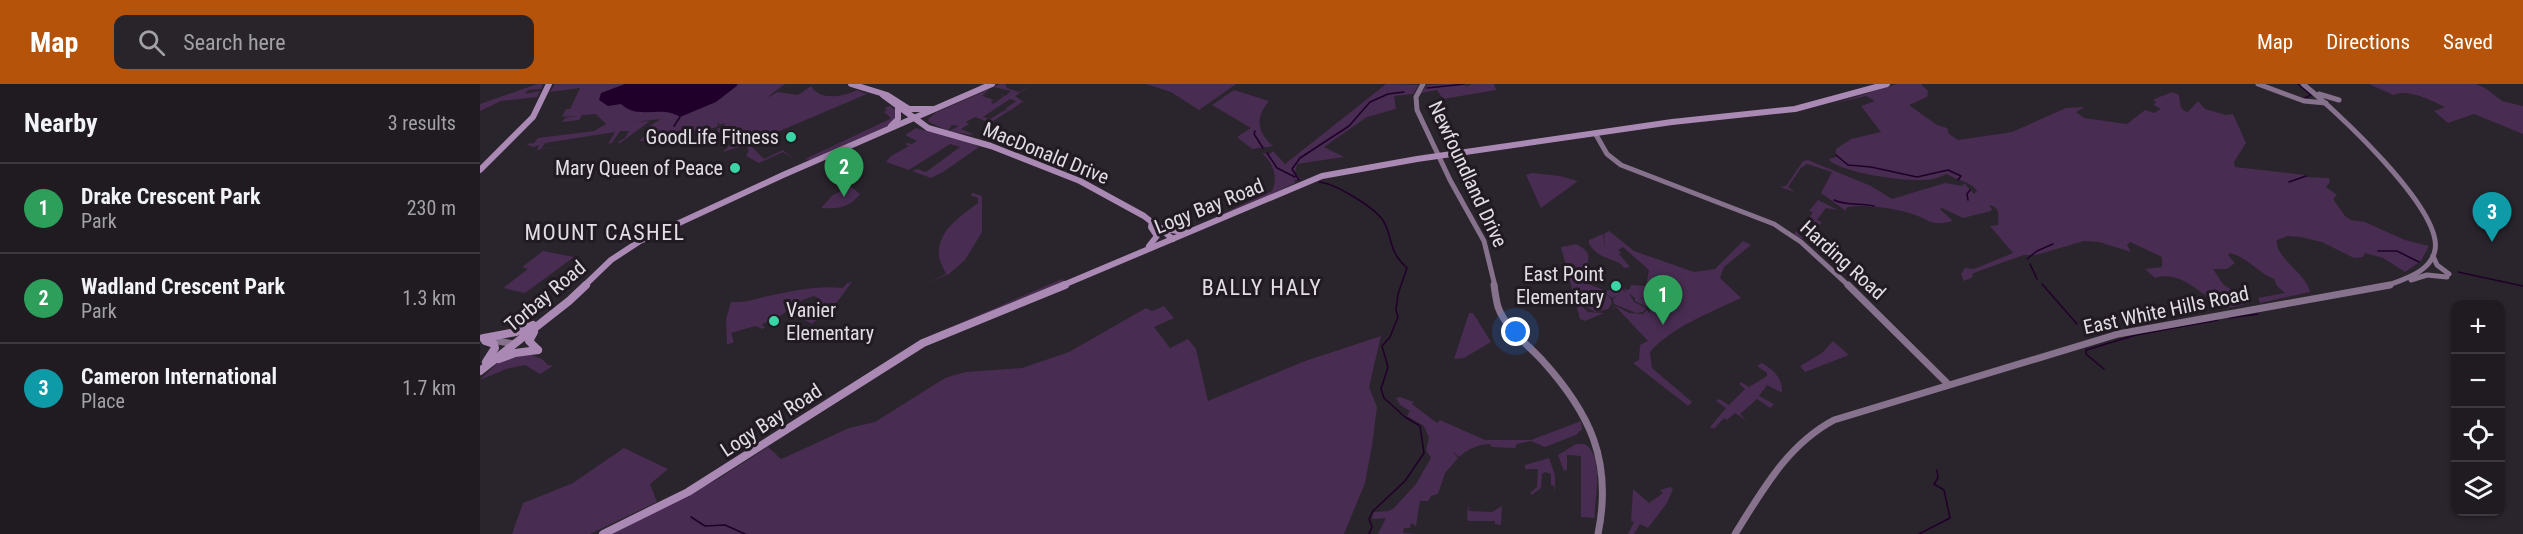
<!DOCTYPE html>
<meta charset="utf-8">
<style>
:root{--surface:#201b21;--page:#28242a;--text:#f1f3f6;--muted:#a2a1a5;--line:#3d393f;--accent:#b45309}
body{margin:0;font-family:"Roboto Condensed",sans-serif;background:var(--page);color:var(--text)}
.controls{position:absolute;right:18px;bottom:18px;display:grid;overflow:hidden;border-radius:12px;box-shadow:0 2px 4px #0004}
.controls button{width:54px;height:54px;display:grid;place-items:center;padding:0;border:0;border-bottom:2px solid var(--line);background:var(--surface);color:var(--text);font:30px sans-serif}
.you{position:absolute;left:1036px;top:248px;width:21px;height:21px;margin:-15px;border:4px solid #fff;border-radius:50%;background:#1a73e8;box-shadow:0 0 0 9px #1a73e833}
.badge{display:grid;place-items:center;width:39px;height:39px;border-radius:50%;background:var(--accent);color:#fff;font-size:20px;font-weight:700}
.pin{position:absolute;translate:-50% -50px;filter:drop-shadow(0 2px 3px #0008)}
.pin::after{content:'';position:absolute;top:32px;width:21px;height:18px;background:inherit;clip-path:polygon(0 0,100% 0,50% 100%)}
.list{margin:0;padding:0;list-style:none}
h2{display:flex;justify-content:space-between;align-items:center;height:78px;margin:0;padding:0 24px;font-size:26px}
h2 small{font-size:20px;font-weight:400;color:var(--muted)}
.list li{display:grid;grid-template-columns:39px 1fr auto;gap:18px;align-items:center;box-sizing:border-box;height:90px;padding:0 24px;border-top:2px solid var(--line)}
.list b{display:block;font-size:22px;white-space:nowrap}
.list p{margin:0;font-size:20px;white-space:nowrap;color:var(--muted)}
.list em{font-size:20px;font-style:normal;color:var(--muted)}
.icon{flex:none;width:33px;height:33px;fill:none;stroke:currentColor;stroke-width:2;stroke-linecap:round;stroke-linejoin:round}
.map{position:relative;flex:none;width:2043px;height:450px;overflow:hidden}
header{display:flex;align-items:center;gap:36px;box-sizing:border-box;height:84px;padding:0 30px;background:var(--accent);color:#fff}
header strong{font-size:28px}
nav{display:flex;gap:33px;margin-inline-start:auto;font-size:21px}
.search{width:420px;height:54px;background:var(--page);display:flex;align-items:center;gap:15px;box-sizing:border-box;padding:0 21px;border-radius:12px;color:var(--muted);font-size:22px}
main{display:flex}
aside{flex:1;background:var(--surface)}
.map>svg:first-child{display:block}
.green{fill:#482c51}
.water{fill:#20002a}
.lines{fill:none;stroke-linecap:round;stroke-linejoin:round}
.stream{stroke:#20002a;stroke-width:1.5}
.secondary-far1{stroke:#86728c;stroke-width:5}
.secondary{stroke:#86728c;stroke-width:7}
.primary-far1{stroke:#aa89b4;stroke-width:6}
.primary{stroke:#aa89b4;stroke-width:8}
.poi-dot{fill:#3ad4a5;stroke:#211a23;stroke-width:2}
.labels{text-anchor:middle;stroke-width:6;stroke-linejoin:round;paint-order:stroke}
.poi-label{font-size:20px;fill:#e1dde3;stroke:#211a23;text-anchor:end}
.street-label{font-size:20px;fill:#e1dde3;stroke:#211a23}
.quarter-label{font-size:22px;letter-spacing:1.5px;fill:#e1dde3;stroke:#211a23}
</style>
<header>
<strong>Map</strong>
<div class="search"><svg class="icon" aria-label="search" viewBox="0 0 24 24"><circle cx="10" cy="10" r="6"/><path d="M15 15l6 6"/></svg>Search here</div>
<nav><a>Map</a><a>Directions</a><a>Saved</a></nav>
</header>
<main>
<aside>
<h2>Nearby<small>3 results</small></h2>
<ul class="list">
<li><span class="badge" style="background:#2e9e5b">1</span><div><b>Drake Crescent Park</b><p>Park</p></div><em>230 m</em></li>
<li><span class="badge" style="background:#2e9e5b">2</span><div><b>Wadland Crescent Park</b><p>Park</p></div><em>1.3 km</em></li>
<li><span class="badge" style="background:#0f9aa8">3</span><div><b>Cameron International</b><p>Place</p></div><em>1.7 km</em></li>
</ul>
</aside>
<div class="map">
<svg width="2043" height="450" viewBox="0 0 2043 450">
<rect width="100%" height="100%" fill="#2a242c"/>
<!-- green -->
<g class="green">
<polygon points="57,0 63,0 61,5 48,6 45,10 60,7 57,13 21,17 0,27 0,20"/>
<path d="M75,0H305L286,14L298,8L318,11L331,2C339,16 361,14 377,6L387,10L269,60L284,75L303,66L316,77L303,68L279,79L266,72L269,66L265,61L243,68L261,50L238,48L237,45L245,41L244,39L238,42L240,39H238L237,43C229,46 213,44 208,50C205,53 204,56 202,59L159,57L173,43L166,44L181,35L153,38L170,37L139,60L138,58L145,54L149,47H140L132,59L128,60L135,48L65,59L61,65L94,61L57,66L59,61L53,63L46,60L54,59L58,54L114,47L126,40L116,30L102,31L99,36L82,38L85,34L97,32L82,33L86,25H90L100,4L70,8Z"/>
<polygon points="520,0 525,0 527,4 539,8 553,0 535,12 545,19 542,18 530,27 525,25 536,17 530,15 503,33 510,35 525,26 529,27 507,41 505,41 508,38 495,33 486,38 489,40 481,45 493,50 497,48 492,51 469,47 479,42 472,41 468,47 449,38 448,35 457,28 510,5 502,12 514,16 511,18 513,20 524,12 512,8 525,12 531,7 513,3"/>
<polygon points="666,0 756,0 719,26 691,8"/>
<path d="M906,0L939,1L933,10L914,12L916,25L887,33L844,63L864,73L817,80L815,89L821,95L814,96L815,99L767,122L731,135L792,107C799,91 792,79 782,69L790,70L793,67L805,80Z"/>
<polygon points="967,0 987,0 985,3 992,0 1014,0 1016,6 963,15 957,6 941,9 947,1"/>
<path d="M1417,0H1441L1448,7L1447,13L1429,21L1457,41L1467,44L1469,50L1478,56L1532,48L1586,24L1605,23L1596,28L1604,34L1647,40L1665,26L1674,29L1681,25L1674,21L1676,18L1673,16C1679,12 1685,12 1691,8L1698,10C1702,17 1697,25 1708,28L1718,17L1725,25L1746,31L1753,30L1766,59L1754,78L1755,83L1825,91L1824,93L1849,94L1850,98L1846,103L1857,111L1853,115L1865,132L1871,136L1885,138L1925,156L1949,162L1941,177L1925,188L1903,174L1885,169L1883,173L1874,174L1842,158L1820,153L1807,152L1797,156C1794,173 1827,190 1830,208L1780,219L1778,214L1805,209L1797,202L1794,195C1778,189 1767,173 1750,169L1748,171L1755,179L1747,185H1733L1743,200L1769,219C1763,220 1752,225 1746,223C1722,214 1703,185 1675,194L1665,185L1682,183V173L1650,158L1647,161L1651,168L1619,158L1604,157L1556,171H1544L1496,188L1492,190L1493,193L1484,197L1481,190L1485,184L1494,185L1533,169L1510,142L1518,141C1518,130 1521,124 1509,121L1512,125L1511,127L1483,134L1462,124L1460,125L1473,137C1449,143 1452,136 1432,130C1418,125 1379,119 1366,124V127L1341,109L1352,88L1327,80L1321,84L1308,103L1315,108L1300,103L1306,102L1323,77L1328,76L1391,102L1412,115L1465,99L1483,102L1484,99L1494,110L1497,107C1492,98 1476,96 1467,90C1460,93 1452,96 1444,96C1421,97 1370,90 1351,78L1349,75L1356,73V65L1371,55L1401,48L1381,22L1395,17L1386,12L1353,20Z"/>
<path d="M1889,0H1996L2005,4L2022,17L2043,22V50L1994,30L1968,39L1954,27L1965,23C1950,16 1929,4 1913,11Z"/>
<path d="M754,6L789,17C775,34 777,48 793,62L772,65L757,53L771,44L732,21Z"/>
<polygon points="410,22 416,27 417,32 407,43 330,76 325,75 410,35 410,33 404,28 407,26 404,24"/>
<polygon points="436,44 493,60 499,63 463,88 451,94 432,87 437,85 446,88 480,63 470,60 429,86 406,78 411,72 429,62 425,60 427,59 432,60 437,57 425,51"/>
<polygon points="1052,89 1080,92 1098,97 1061,124 1046,91"/>
<path d="M370,102L380,110C369,124 358,125 341,124L353,111Z"/>
<path d="M493,109L502,112V148L485,176L469,190L446,200L466,190C464,185 459,177 459,172C457,146 481,132 498,119V114L490,111Z"/>
<polygon points="1338,116 1358,126 1346,124 1337,136 1342,138 1332,149 1323,146 1318,150 1323,154 1320,155 1314,150 1322,139 1325,140 1333,128 1329,127"/>
<path d="M1129,147L1154,167L1214,188L1235,185L1263,157L1271,161L1244,183L1240,194L1261,214C1230,229 1193,242 1170,268L1172,284L1212,318L1208,322L1153,279L1159,276L1160,261L1168,257L1136,223L1128,227L1136,222L1149,229L1163,230L1167,226L1170,229V215L1173,214H1159L1169,216L1167,223L1155,217V214L1149,209L1154,218L1166,224L1163,228L1156,229L1134,220L1133,215L1138,211L1132,214L1124,208L1140,202L1146,209L1144,204L1148,206L1151,203L1150,201L1166,202L1169,186L1143,163L1138,166L1141,169L1139,170L1150,183L1144,184C1137,173 1121,178 1109,160V156L1123,150L1125,165L1124,150Z"/>
<path d="M1096,160C1116,170 1106,176 1106,190C1106,194 1108,197 1108,200L1124,206L1106,208L1101,213V221L1108,228L1124,229L1105,237L1100,235L1081,163Z"/>
<polygon points="63,167 94,173 45,209 23,204 48,185 42,183"/>
<polygon points="582,195 584,197 445,254"/>
<path d="M372,198L358,217L332,240L321,234L336,223L342,227L338,219L340,215L334,212L322,216L296,235L292,234L282,241L285,243L283,245L275,242L251,249L254,258L247,261L246,235L251,218C265,219 275,215 288,212C312,207 338,201 363,204L367,199Z"/>
<path d="M1113,208C1122,207 1130,209 1132,219L1128,225L1115,228L1103,221V214Z"/>
<polygon points="684,222 694,234 674,243 690,264 708,255 716,265 728,317 825,277 901,252 889,303 897,323 892,362 885,399 864,450 132,450 238,395 288,363 301,375 306,373 369,344 395,338 465,294 485,288 542,284 589,268 666,224 672,227"/>
<polygon points="989,229 993,229 1011,258 984,274 974,275"/>
<polygon points="1353,257 1369,271 1325,288 1320,282 1342,269"/>
<polygon points="46,269 62,275 68,281 73,282 60,290 45,281 26,285 0,296 19,277"/>
<path d="M1282,279C1294,286 1303,295 1302,309L1287,301L1279,312L1294,320L1290,324L1277,315L1260,330L1267,337L1255,329L1247,336L1244,334L1234,345L1230,343L1246,324L1236,317L1239,315L1249,321L1265,305L1259,300L1261,298L1269,303L1287,292V289L1277,282Z"/>
<path d="M920,313L934,318L932,320L957,339L960,336L1005,356H1051L1101,337L1102,345L1096,351L1065,363L1051,357L1037,360L1035,364L1012,363L1010,360C999,360 988,365 979,373L972,367L978,374L965,389L958,410L951,412L948,417H940L936,442L931,439L930,444H924L923,449L938,450H898L906,434L894,435L892,433L894,428L909,427L914,424L936,400L951,374L946,366L949,354L944,342L927,332L930,327L920,321L916,314Z"/>
<path d="M1096,360H1105C1126,374 1113,419 1115,434L1101,433V372L1087,371V386L1084,387L1078,371Z"/>
<polygon points="144,364 188,385 170,400 177,418 110,450 32,450 43,419 93,399"/>
<polygon points="1069,374 1075,391 1075,409 1074,402 1071,401 1071,390 1065,388 1062,390 1061,404 1052,411 1050,409 1057,403 1058,385 1045,385 1045,381"/>
<polygon points="1190,403 1193,405 1187,419 1168,444 1160,440 1154,450 1148,450 1154,438 1151,437 1153,405 1169,419 1183,409 1180,406"/>
<polygon points="988,419 989,427 1012,428 1022,422 1021,441 1015,440 1015,437 989,437 987,435"/>
</g>
<!-- water -->
<path class="water" d="M145,0H256L258,1L236,18L200,33C181,20 159,37 141,20L128,22L119,16L121,9Z"/>
<g class="lines">
<!-- stream -->
<g class="stream">
<polyline points="1818,0 1831,11 1825,14"/>
<polyline points="947,4 985,0"/>
<polyline points="194,42 200,33"/>
<polyline points="775,47 774,50 783,64"/>
<polyline points="787,69 797,84 815,93"/>
<polyline points="1356,71 1368,81 1391,83 1437,93 1468,86 1481,92 1478,96"/>
<polyline points="819,96 812,85 820,74 869,42 890,18 908,10 924,8"/>
<path d="M839,98C854,99 892,122 902,135C914,152 906,165 927,184L918,210L916,226L918,233L910,253L902,262L908,283L901,305L904,314L925,333L940,342L944,369L925,397L893,427L889,435L892,443L889,450"/>
<polyline points="1809,98 1826,92"/>
<path d="M1354,116C1366,122 1381,119 1394,122"/>
<polyline points="1488,116 1487,110 1490,106"/>
<polyline points="1898,167 1917,167 1939,178"/>
<polyline points="1547,175 1557,167 1573,160"/>
<polyline points="1550,180 1557,195"/>
<polyline points="1978,188 2043,202"/>
<polyline points="1562,200 1597,240"/>
<polyline points="1749,234 1778,230"/>
<polyline points="1624,285 1606,270 1606,266 1656,251 1738,236"/>
<polyline points="211,433 225,442 245,441 265,450"/>
<polyline points="1439,450 1470,434 1464,406 1454,400 1458,394 1457,386"/>
</g>
<!-- secondary-far1 -->
<g class="secondary-far1">
<polyline points="943,0 936,13 937,26 970,96 1004,157 1015,202"/>
<polyline points="1778,0 1824,17 1846,19"/>
<path d="M1823,0C1854,25 1963,125 1955,166C1951,188 1924,195 1906,202"/>
<polyline points="1839,10 1859,16"/>
<polyline points="1115,49 1127,70 1141,81 1294,140 1321,158 1369,202"/>
<polyline points="1953,172 1957,181 1969,190"/>
<polyline points="1931,196 1947,191 1967,193"/>
</g>
<!-- secondary -->
<g class="secondary">
<path d="M1014,201C1015,208 1016,216 1018,223C1025,243 1047,260 1062,276C1110,329 1133,377 1118,450"/>
<polyline points="1368,201 1468,300"/>
<polyline points="0,254 34,260"/>
<path d="M1255,450C1282,407 1307,361 1354,336L1638,250L1910,201"/>
</g>
<!-- primary-far1 -->
<g class="primary-far1">
<polyline points="371,0 407,11 429,25 452,25"/>
<polyline points="403,11 448,44 511,62 600,97 664,132 693,155"/>
<polyline points="411,42 418,35 418,24"/>
<polyline points="0,86 53,33 69,0"/>
<polyline points="682,144 697,147 709,146"/>
<polyline points="669,162 677,152 671,143 672,138"/>
<polyline points="104,202 131,176 160,157 303,91 512,0"/>
<polyline points="581,202 842,92 937,75 1192,38 1315,25 1407,0"/>
</g>
<!-- primary -->
<g class="primary">
<polyline points="54,248 49,257 58,266"/>
<polyline points="4,254 36,248 53,241"/>
<polyline points="4,254 5,257 14,260 15,264 6,278"/>
<polyline points="19,275 35,269 58,266"/>
<polyline points="0,287 89,217 106,201"/>
<polyline points="123,450 208,408 443,259 585,201"/>
</g>
</g>
<!-- markers -->
<g class="poi-dot">
<circle cx="311" cy="53" r="6"/>
<circle cx="255" cy="84" r="6"/>
<circle cx="1136" cy="202" r="6"/>
<circle cx="294" cy="237" r="6"/>
</g>
<g class="labels">
<!-- poi labels -->
<g class="poi-label">
<text x="299" y="60">GoodLife Fitness</text>
<text x="243" y="91">Mary Queen of Peace</text>
<text x="1124" y="197">East Point<tspan x="1124" dy="23">Elementary</tspan></text>
<text x="306" y="233" text-anchor="start">Vanier<tspan x="306" dy="23">Elementary</tspan></text>
</g>
<!-- street labels -->
<g class="street-label">
<text transform="translate(566 69) rotate(22)" y="7">MacDonald Drive</text>
<text transform="translate(988 90) rotate(65)" y="7">Newfoundland Drive</text>
<text transform="translate(729 122) rotate(-22)" y="7">Logy Bay Road</text>
<text transform="translate(1363 176) rotate(42)" y="7">Harding Road</text>
<text transform="translate(65 212) rotate(-40)" y="7">Torbay Road</text>
<text transform="translate(1686 226) rotate(-12)" y="7">East White Hills Road</text>
<text transform="translate(291 336) rotate(-33)" y="7">Logy Bay Road</text>
</g>
<!-- quarter labels -->
<g class="quarter-label">
<text x="125" y="156">MOUNT CASHEL</text>
<text x="782" y="211">BALLY HALY</text>
</g>
</g>
</svg>
<div class="controls">
<button>+</button>
<button>−</button>
<button><svg class="icon" aria-label="locate" viewBox="0 0 24 24"><circle cx="12" cy="12" r="6"/><path d="M12 2v4M12 18v4M2 12h4M18 12h4"/></svg></button>
<button><svg class="icon" aria-label="layers" viewBox="0 0 24 24"><path d="M12 4l9 5-9 5-9-5zM3 14l9 5 9-5"/></svg></button>
</div>
<div class="you"></div>
<div class="pin badge" style="left:1183px;top:241px;background:#2e9e5b">1</div>
<div class="pin badge" style="left:364px;top:113px;background:#2e9e5b">2</div>
<div class="pin badge" style="left:2012px;top:158px;background:#0f9aa8">3</div>
</div>
</main>
